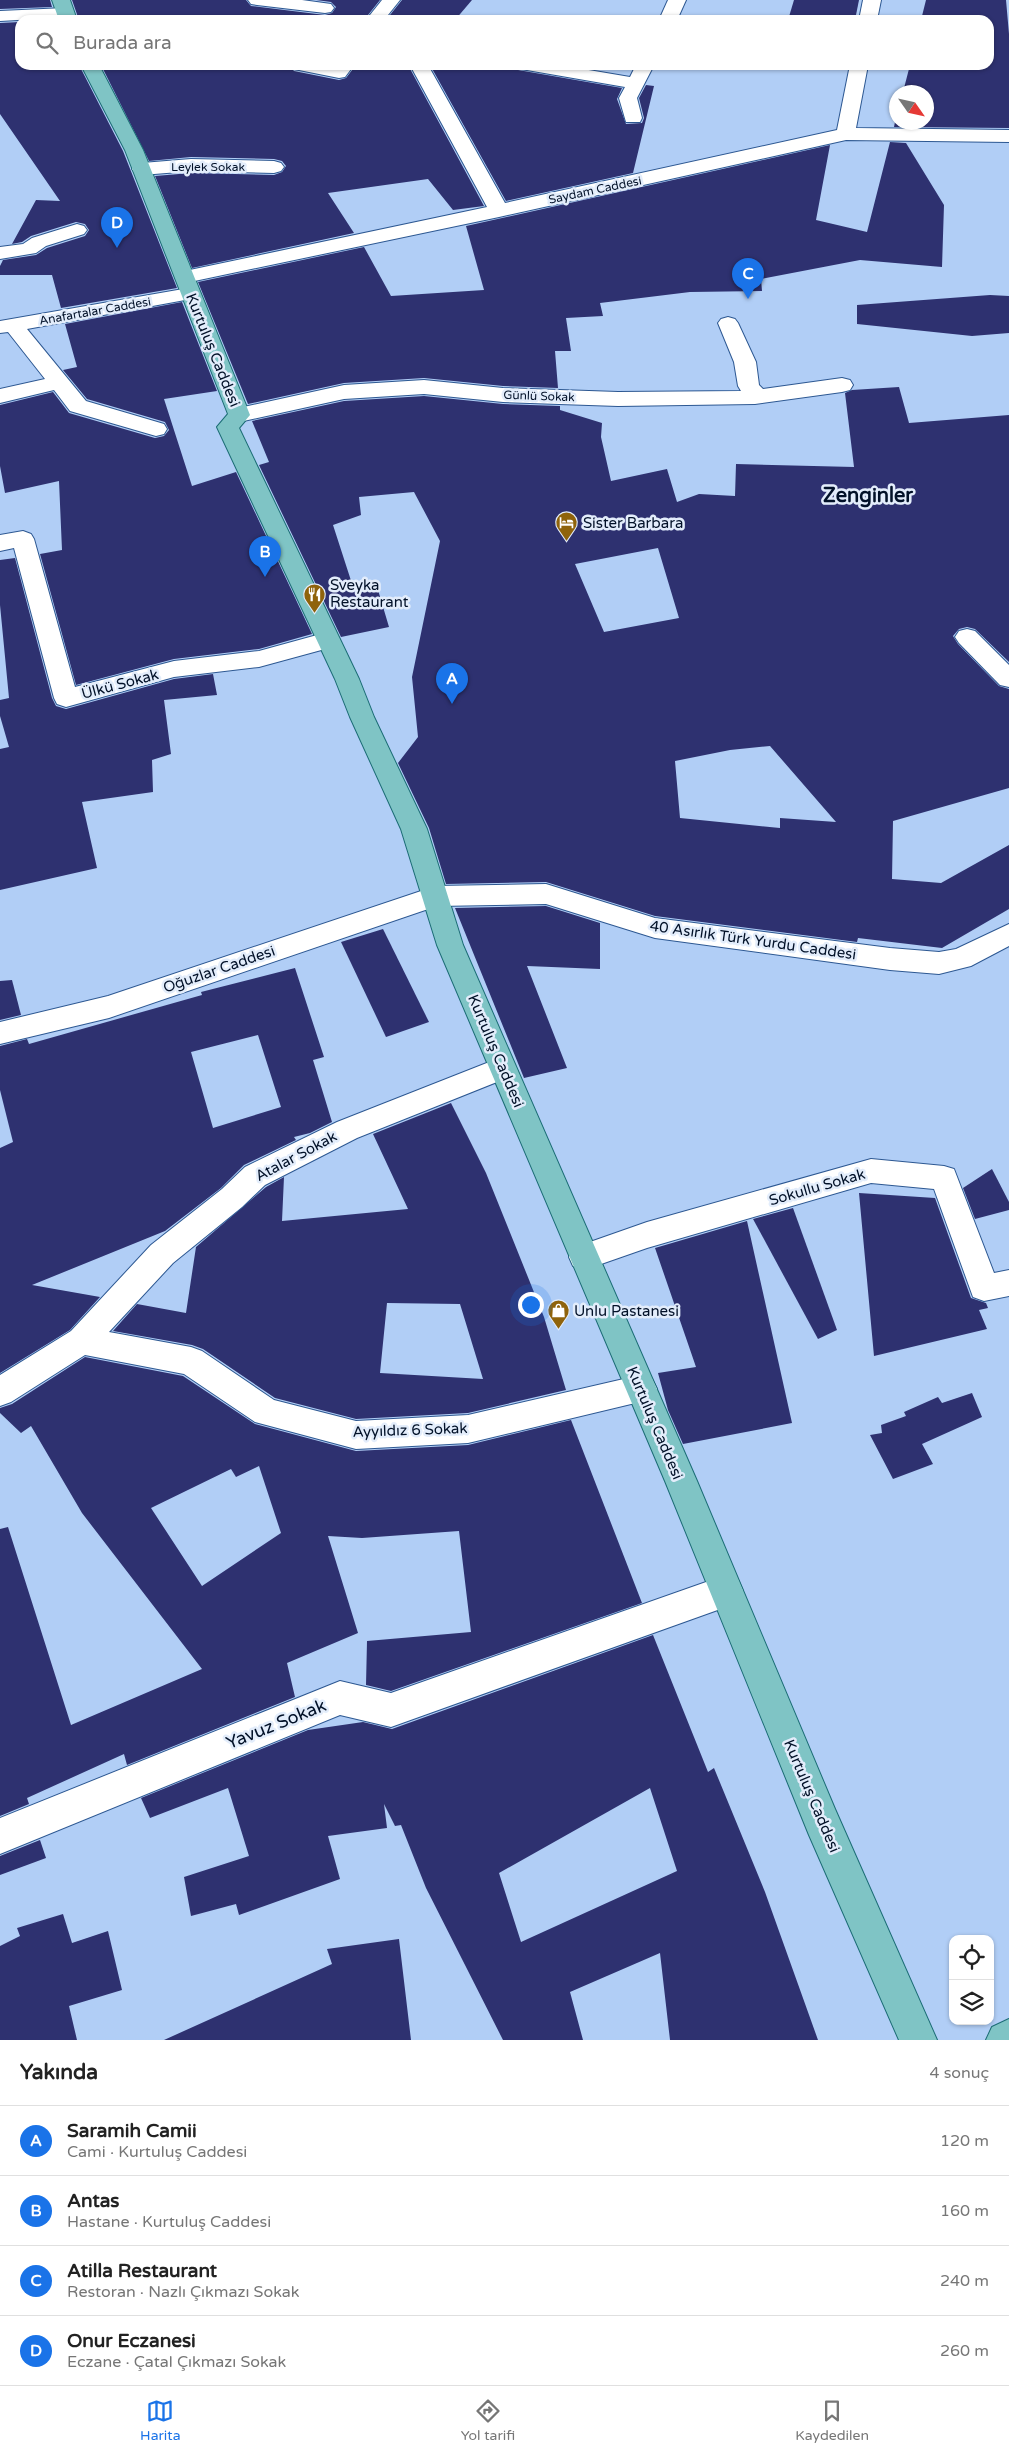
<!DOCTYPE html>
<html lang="tr">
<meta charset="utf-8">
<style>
:root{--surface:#fff;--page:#f2f2f2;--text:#222;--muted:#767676;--line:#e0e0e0;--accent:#1a73e8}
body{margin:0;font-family:"Varela Round",sans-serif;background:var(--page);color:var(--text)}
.controls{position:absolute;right:15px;bottom:15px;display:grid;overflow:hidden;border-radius:10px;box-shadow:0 1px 4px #0004}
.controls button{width:45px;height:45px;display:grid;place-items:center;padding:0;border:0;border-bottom:1px solid var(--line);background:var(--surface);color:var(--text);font:25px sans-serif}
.compass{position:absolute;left:889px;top:85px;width:45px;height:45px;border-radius:50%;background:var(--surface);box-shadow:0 1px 4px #0004;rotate:124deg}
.you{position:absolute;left:530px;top:1304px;width:18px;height:18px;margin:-12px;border:4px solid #fff;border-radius:50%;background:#1a73e8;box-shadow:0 0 0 8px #1a73e833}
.badge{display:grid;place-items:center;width:32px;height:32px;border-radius:50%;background:var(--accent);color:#fff;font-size:16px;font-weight:700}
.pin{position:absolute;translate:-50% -41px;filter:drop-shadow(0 1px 2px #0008)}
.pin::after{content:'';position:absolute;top:26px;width:18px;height:15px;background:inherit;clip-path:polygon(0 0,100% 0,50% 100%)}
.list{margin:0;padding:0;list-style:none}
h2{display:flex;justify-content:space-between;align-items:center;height:65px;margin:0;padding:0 20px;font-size:21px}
h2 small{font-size:16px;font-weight:400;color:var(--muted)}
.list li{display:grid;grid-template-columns:32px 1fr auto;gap:15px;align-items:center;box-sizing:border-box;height:70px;padding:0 20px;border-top:1px solid var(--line)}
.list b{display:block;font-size:19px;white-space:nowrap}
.list p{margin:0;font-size:16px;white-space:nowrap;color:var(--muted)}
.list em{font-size:16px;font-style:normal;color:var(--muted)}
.icon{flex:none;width:28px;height:28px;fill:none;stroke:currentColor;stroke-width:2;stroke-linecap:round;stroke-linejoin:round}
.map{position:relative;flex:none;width:1009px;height:2040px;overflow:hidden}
.search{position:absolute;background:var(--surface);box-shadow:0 1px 4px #0004;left:15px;right:15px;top:15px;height:55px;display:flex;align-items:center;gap:12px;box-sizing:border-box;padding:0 18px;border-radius:15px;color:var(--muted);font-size:19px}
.sheet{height:345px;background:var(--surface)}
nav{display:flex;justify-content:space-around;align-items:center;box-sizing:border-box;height:70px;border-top:1px solid var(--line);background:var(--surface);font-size:14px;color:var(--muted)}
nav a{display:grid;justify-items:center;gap:2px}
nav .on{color:var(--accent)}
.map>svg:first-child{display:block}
.building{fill:#2e3170;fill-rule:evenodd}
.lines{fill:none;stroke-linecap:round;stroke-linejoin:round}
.street-casing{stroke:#2d5892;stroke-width:2}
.primary-casing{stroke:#1b6c75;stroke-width:2}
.street{fill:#fff;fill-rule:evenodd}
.primary{fill:#7fc4c5;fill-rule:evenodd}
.labels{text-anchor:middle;stroke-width:5;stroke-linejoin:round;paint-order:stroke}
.far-street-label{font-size:12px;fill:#021128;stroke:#e3edfb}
.street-label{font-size:15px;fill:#021128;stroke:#e3edfb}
.poi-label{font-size:15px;fill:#021128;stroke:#e3edfb;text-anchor:start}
.near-street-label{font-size:18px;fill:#021128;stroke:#e3edfb}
.district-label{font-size:20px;font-weight:bold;fill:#021128;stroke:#e3edfb}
</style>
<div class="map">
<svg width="1009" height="2040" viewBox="0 0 1009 2040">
<rect width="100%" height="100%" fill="#b1cef6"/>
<!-- building -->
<g class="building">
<polygon points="0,0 50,0 52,7 0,9"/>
<polygon points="72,0 246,0 251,6 325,15 332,13 336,7 331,2 316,0 380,0 364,20 79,20"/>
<polygon points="402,0 472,0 455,20 386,20"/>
<polygon points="794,0 859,0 855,20 788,20"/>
<polygon points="926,0 1006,0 1009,34 1009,128 894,127 896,117 896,122 926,122 926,92 903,92 910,65 989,65 989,20 921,20"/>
<polygon points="20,22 20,65 79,65 123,151 177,288 61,308 52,275 0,275 0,266 3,260 36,255 47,248 85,236 89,230 85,224 76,222 31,236 22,242 12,244 36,200 60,201 0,114 0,23"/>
<polygon points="101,65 289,65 294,71 339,80 346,78 356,65 408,65 484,206 453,210 428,179 328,193 354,233 192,268 155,176 191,173 274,175 282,172 286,166 282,161 274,159 191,157 149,161"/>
<polygon points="430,65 490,65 622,88 617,99 626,124 642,123 644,118 639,98 646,85 654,86 633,173 506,201"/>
<polygon points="890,142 906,143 944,205 942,267 860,260 761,279 762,291 690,292 600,303 603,316 566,318 571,351 555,351 558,388 503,386 424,378 344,383 248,404 198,282 364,247 391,296 484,290 466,226 830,145 816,220 867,232"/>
<polygon points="990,295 1009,296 1009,333 972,336 857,324 857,305"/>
<polygon points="182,302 217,391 164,399 192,486 236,472 312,634 259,649 174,659 76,685 40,554 62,550 59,481 5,493 0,466 0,405 53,392 69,413 155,438 164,436 169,430 165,422 87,399 63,370 77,367 65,324"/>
<path d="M899,387L909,423L1009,415V662L975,629L967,627L959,629L953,636L958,644L999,686L1009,689V788L893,821L892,879L941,883L1009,845V909L942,948L858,938L857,942L655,916L546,882L446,884L429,828L398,763L418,737L412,677L440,541L414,492L359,497L361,515L333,525L355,593L378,590L389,627L341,637L259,465L269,462L252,421L344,401L424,396L503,404L560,406V410L602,423L601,437L611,481L667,469L677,502L699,494L735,496L736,464L854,467L845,393L852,390ZM658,548L679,618L604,632L575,564ZM770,746L836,822L780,818V828L680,818L675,761L730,750Z"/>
<polygon points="15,558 52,698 56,706 66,709 174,679 213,674 217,695 164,700 171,754 152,760 153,792 82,802 97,868 0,890 0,749 9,747 0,716 0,700 9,698 0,605 0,560"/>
<polygon points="546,906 600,923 600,969 527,966 567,1068 524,1078 455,908"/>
<polygon points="383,929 429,1022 386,1037 341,942"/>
<path d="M295,968L324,1057L313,1060L332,1122L310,1133L294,1137L296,1140L244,1165L221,1188L165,1231L32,1285L100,1297L70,1330L0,1373V1148L13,1142L0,1090V1046L27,1039L29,1044L202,995L201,992ZM258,1035L281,1107L213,1128L191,1052Z"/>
<polygon points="12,980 21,1015 0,1020 0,981"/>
<path d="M451,1103L486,1173L544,1317L566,1390L468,1413L356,1419L275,1398L203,1349L192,1345L113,1331L137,1304L186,1313L196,1247L266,1187L284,1177L282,1221L408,1209L373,1134ZM387,1303L460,1304L483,1379L380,1373Z"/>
<polygon points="992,1169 1009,1202 1009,1210 975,1219 963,1188"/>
<polygon points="859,1193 935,1198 971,1298 986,1303 988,1308 979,1310 987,1329 874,1356"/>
<polygon points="793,1208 837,1330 818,1339 753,1219"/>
<polygon points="747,1221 792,1423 683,1444 668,1410 658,1373 696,1367 655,1248"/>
<path d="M85,1357L183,1376L255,1424L356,1451L468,1445L571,1420L642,1603L391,1691L366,1685L367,1641L471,1632L459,1531L362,1538L328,1536L358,1633L287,1663L295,1697L127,1765L124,1754L27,1798L29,1804L0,1816V1529L8,1527L71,1725L202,1669L82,1513L31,1426L21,1433L0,1413V1408L12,1404ZM259,1466L281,1533L202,1586L151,1508L231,1469L236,1477Z"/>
<polygon points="972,1393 982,1417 922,1444 933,1464 893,1479 870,1435 882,1433 881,1425 906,1416 904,1412 938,1397 942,1403"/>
<path d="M653,1635L708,1772L714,1768L765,1892L818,2040H670L660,1953L570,1992L583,2040H503L426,1888L401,1825L395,1826L384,1804L387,1828L328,1836L340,1879L239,1915L236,1904L191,1916L184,1877L249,1856L228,1788L150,1818L141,1798L308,1730L363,1722L392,1729ZM650,1788L677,1871L521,1942L499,1873Z"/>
<polygon points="40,1840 46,1858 0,1875 0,1856"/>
<polygon points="63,1914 72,1943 108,1931 122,1990 69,2006 77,2040 0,2040 0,1946 20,1936 17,1928"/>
<polygon points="399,1939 411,2040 164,2040 332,1964 327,1949"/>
</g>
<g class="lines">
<defs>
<g id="street">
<polygon points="248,0 302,0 331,4 334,8 331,12 325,13 257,5 251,4"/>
<polygon points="382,0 400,0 384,20 366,20"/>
<polygon points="668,0 686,0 677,20 659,20"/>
<polygon points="863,0 881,0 877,20 859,20"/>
<polygon points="65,8 71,9 74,13 71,17 0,21 0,11"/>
<polygon points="291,65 354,65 345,77 339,78 294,69"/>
<polygon points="410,65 428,65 505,203 837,130 850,65 868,65 856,128 1009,130 1009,142 846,140 499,217 185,283 178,281 175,277 178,273 185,271 487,207"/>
<polygon points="518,65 559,65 630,77 636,65 654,65 637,98 642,118 640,122 626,122 619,98 625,87 527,70 521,69"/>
<polygon points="191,159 274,161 281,163 284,167 281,171 274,173 191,171 142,175 135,173 132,169 135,165 142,163"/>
<polygon points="77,224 84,226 87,230 84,234 46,246 36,253 0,259 0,247 23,244 32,238"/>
<polygon points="189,288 196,290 199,294 196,298 27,329 86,401 164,424 167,429 164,434 156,436 70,411 54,390 0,403 0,389 45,379 8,332 0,333 0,321"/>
<polygon points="728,317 735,319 738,323 756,362 759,385 763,389 842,378 850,380 853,385 850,390 842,392 755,404 618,406 503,402 424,394 344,399 239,422 231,420 228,415 231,410 239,408 344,385 424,380 503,388 618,392 741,391 738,386 734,362 718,323 721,319"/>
<polygon points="23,531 31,534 34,539 75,687 174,661 259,651 328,632 336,634 340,640 336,646 259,667 174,677 66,707 57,704 54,698 14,548 0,551 0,535"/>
<polygon points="967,629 975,631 1009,665 1009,687 1000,685 959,643 955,637 959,631"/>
<polygon points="546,884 655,918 890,948 939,952 956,949 1009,924 1009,946 971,966 939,974 890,970 655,938 546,904 437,906 109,1018 0,1044 0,1022 108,996 436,886"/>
<polygon points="502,1057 512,1060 516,1068 512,1076 357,1138 265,1185 242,1207 173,1263 109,1332 191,1347 202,1351 274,1400 356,1421 468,1415 641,1375 652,1379 657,1389 652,1399 468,1443 356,1449 255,1422 184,1374 85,1355 11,1402 0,1406 0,1375 71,1331 151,1245 222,1189 245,1167 337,1122"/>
<polygon points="871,1159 944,1166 954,1169 994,1273 1009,1270 1009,1296 984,1301 973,1297 934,1189 871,1183 647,1248 584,1270 573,1266 569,1257 573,1248 647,1222"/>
<polygon points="726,1575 738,1580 743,1591 738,1602 726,1607 391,1727 340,1715 0,1854 0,1818 340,1681 391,1693"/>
</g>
<g id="primary">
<polygon points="52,0 70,0 77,20 59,20"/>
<polygon points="81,65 99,65 143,150 250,415 239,428 359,679 374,717 427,829 463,945 697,1481 835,1809 937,2040 899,2040 809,1835 665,1481 437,945 401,829 350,717 335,679 217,427 228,414 125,150"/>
<polygon points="1009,2019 1009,2040 986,2040 992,2027"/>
</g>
</defs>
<!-- street casing -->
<use href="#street" class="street-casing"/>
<!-- primary casing -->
<use href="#primary" class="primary-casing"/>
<!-- street -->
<use href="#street" class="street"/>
<!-- primary -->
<use href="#primary" class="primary"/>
</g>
<!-- icons -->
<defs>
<symbol id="hotel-pin" viewBox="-11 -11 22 30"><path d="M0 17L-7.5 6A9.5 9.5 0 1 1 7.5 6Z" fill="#8f630b" stroke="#e3edfb"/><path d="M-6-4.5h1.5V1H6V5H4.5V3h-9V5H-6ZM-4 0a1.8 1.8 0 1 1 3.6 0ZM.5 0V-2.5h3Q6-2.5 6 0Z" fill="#fff"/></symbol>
<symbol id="restaurant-pin" viewBox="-11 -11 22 30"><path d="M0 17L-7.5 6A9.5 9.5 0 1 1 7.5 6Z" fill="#8f630b" stroke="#e3edfb"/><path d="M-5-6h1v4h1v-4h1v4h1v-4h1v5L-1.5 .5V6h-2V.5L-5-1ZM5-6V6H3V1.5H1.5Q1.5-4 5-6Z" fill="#fff"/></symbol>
<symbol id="shop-pin" viewBox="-11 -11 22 30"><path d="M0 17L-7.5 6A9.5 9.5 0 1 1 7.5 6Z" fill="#8f630b" stroke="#e3edfb"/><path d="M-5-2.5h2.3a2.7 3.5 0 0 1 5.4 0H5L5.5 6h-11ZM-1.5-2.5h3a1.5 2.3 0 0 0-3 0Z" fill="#fff"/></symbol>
</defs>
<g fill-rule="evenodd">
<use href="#hotel-pin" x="554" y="510" width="25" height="34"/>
<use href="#restaurant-pin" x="302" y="582" width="25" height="34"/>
<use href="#shop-pin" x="546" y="1298" width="25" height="34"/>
</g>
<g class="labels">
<!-- far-street labels -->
<g class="far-street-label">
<text x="208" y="171">Leylek Sokak</text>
<text transform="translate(595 190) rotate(-12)" y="4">Saydam Caddesi</text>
<text transform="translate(95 311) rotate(-10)" y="4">Anafartalar Caddesi</text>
<text transform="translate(539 396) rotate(2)" y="4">Günlü Sokak</text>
</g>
<!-- street labels -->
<g class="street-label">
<text transform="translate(213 350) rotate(68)" y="5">Kurtuluş Caddesi</text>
<text transform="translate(120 684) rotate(-15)" y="5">Ülkü Sokak</text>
<text transform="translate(753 940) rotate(8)" y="5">40 Asırlık Türk Yurdu Caddesi</text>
<text transform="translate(219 969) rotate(-19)" y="5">Oğuzlar Caddesi</text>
<text transform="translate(496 1051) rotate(67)" y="5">Kurtuluş Caddesi</text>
<text transform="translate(296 1156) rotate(-28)" y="5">Atalar Sokak</text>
<text transform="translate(817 1187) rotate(-16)" y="5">Sokullu Sokak</text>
<text transform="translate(655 1423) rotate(67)" y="5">Kurtuluş Caddesi</text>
<text transform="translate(410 1430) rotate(-2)" y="5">Ayyıldız 6 Sokak</text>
<text transform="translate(812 1796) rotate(67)" y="5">Kurtuluş Caddesi</text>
</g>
<!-- poi labels -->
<g class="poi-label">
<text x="583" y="528">Sister Barbara</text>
<text x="330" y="590">Sveyka<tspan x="330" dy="17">Restaurant</tspan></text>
<text x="574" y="1316">Unlu Pastanesi</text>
</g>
<!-- near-street labels -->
<g class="near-street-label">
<text transform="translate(276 1724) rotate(-22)" y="6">Yavuz Sokak</text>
</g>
<!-- district labels -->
<g class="district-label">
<text x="868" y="502">Zenginler</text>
</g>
</g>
</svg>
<div class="controls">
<button><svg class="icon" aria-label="locate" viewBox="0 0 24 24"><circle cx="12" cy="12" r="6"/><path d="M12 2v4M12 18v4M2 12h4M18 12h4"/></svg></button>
<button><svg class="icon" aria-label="layers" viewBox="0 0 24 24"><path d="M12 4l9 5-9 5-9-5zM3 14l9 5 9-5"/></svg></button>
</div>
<svg class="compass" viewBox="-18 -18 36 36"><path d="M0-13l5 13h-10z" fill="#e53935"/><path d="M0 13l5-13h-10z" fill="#767676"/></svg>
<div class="you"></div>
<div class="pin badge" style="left:452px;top:704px">A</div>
<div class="pin badge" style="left:265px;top:577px">B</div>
<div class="pin badge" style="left:748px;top:299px">C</div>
<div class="pin badge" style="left:117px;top:248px">D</div>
<div class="search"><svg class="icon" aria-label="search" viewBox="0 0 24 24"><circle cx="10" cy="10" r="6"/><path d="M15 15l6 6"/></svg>Burada ara</div>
</div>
<section class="sheet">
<h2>Yakında<small>4 sonuç</small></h2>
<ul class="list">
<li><span class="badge">A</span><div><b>Saramih Camii</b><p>Cami · Kurtuluş Caddesi</p></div><em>120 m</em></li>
<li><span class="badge">B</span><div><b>Antas</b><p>Hastane · Kurtuluş Caddesi</p></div><em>160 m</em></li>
<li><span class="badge">C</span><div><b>Atilla Restaurant</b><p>Restoran · Nazlı Çıkmazı Sokak</p></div><em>240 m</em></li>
<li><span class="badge">D</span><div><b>Onur Eczanesi</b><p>Eczane · Çatal Çıkmazı Sokak</p></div><em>260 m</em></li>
</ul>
</section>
<nav>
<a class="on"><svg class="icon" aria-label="map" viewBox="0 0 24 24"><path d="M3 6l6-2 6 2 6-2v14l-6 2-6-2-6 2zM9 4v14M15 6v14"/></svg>Harita</a>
<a><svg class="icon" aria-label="directions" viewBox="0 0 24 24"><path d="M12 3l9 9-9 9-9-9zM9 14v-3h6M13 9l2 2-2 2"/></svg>Yol tarifi</a>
<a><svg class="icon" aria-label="saved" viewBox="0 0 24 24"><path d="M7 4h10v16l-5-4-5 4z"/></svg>Kaydedilen</a>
</nav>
